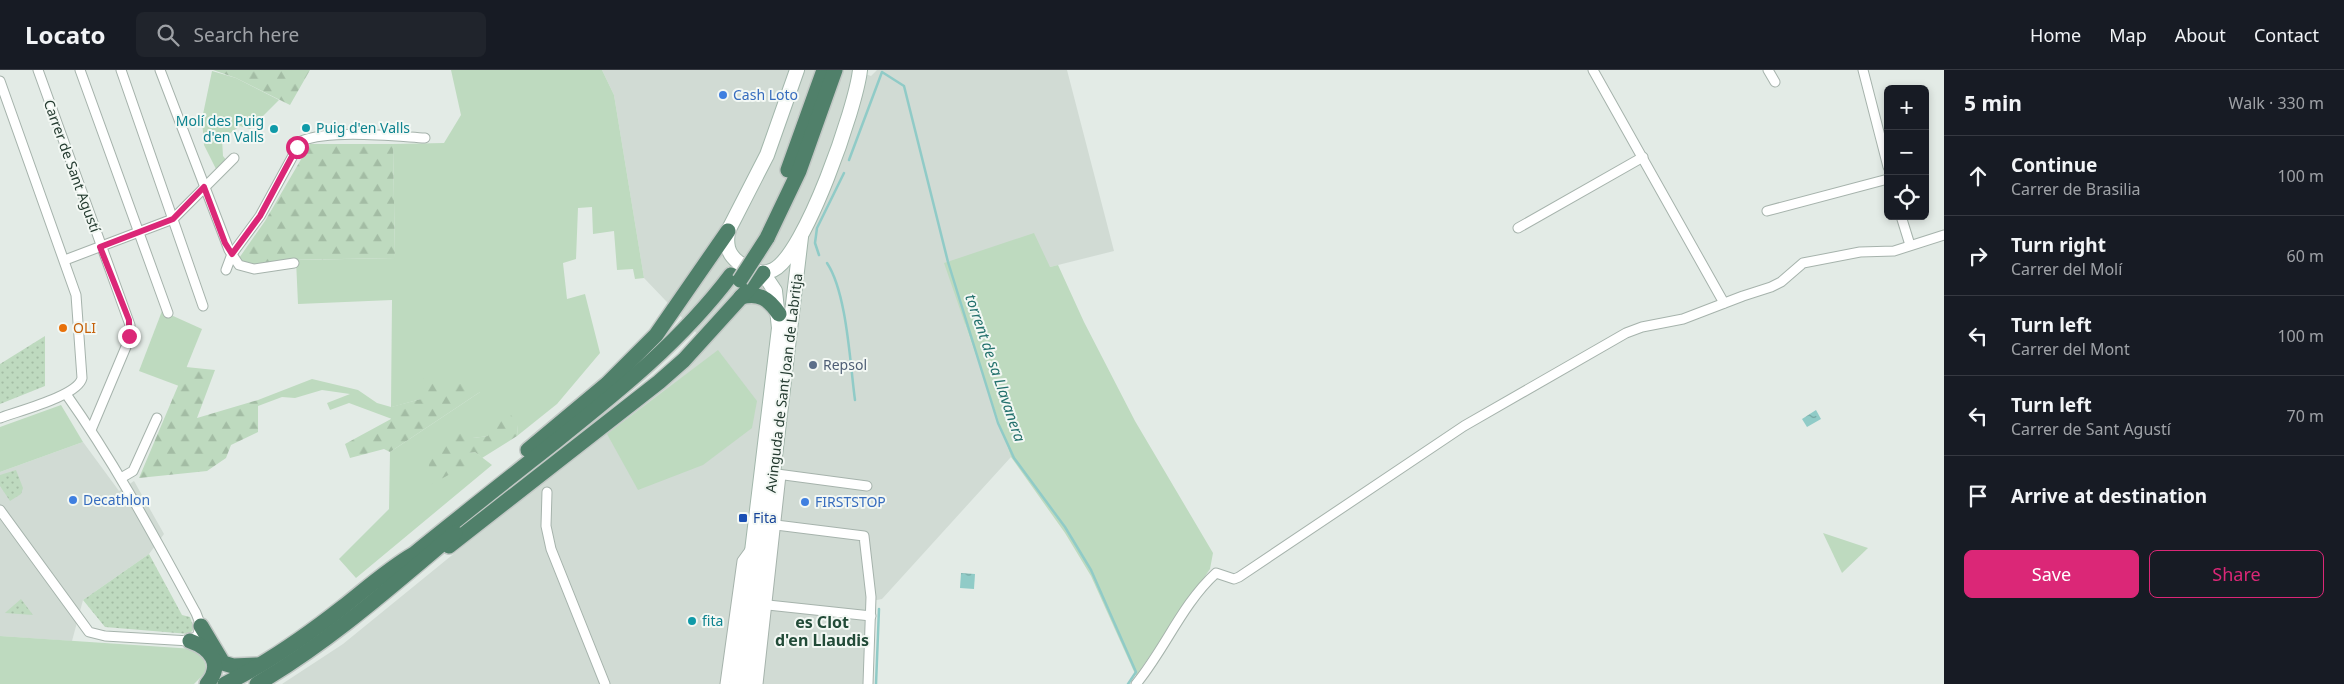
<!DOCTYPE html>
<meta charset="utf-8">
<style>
:root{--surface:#171b24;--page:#20242c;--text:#f1f3f6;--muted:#9ea1a6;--line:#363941;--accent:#db2777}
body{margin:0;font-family:"Noto Sans",sans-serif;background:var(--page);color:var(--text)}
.controls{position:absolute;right:15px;top:15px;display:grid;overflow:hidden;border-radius:8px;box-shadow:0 2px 8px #0003}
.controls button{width:45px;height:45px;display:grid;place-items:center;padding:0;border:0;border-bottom:1px solid var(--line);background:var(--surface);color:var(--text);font:25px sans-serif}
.stop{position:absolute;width:15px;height:15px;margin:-11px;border:4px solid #db2777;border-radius:50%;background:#fff}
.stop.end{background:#db2777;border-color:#fff;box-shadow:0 1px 5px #0008}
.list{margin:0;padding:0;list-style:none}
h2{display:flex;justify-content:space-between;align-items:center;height:65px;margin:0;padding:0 20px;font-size:21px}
h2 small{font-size:16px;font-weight:400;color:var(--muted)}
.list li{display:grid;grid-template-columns:32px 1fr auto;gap:15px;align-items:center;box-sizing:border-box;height:80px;padding:0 20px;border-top:1px solid var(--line)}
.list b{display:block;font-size:19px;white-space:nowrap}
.list p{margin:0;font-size:16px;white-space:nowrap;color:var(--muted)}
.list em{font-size:16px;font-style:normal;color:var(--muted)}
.actions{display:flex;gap:10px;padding:15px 20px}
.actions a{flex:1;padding:11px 0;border:1px solid var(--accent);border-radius:8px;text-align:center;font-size:18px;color:var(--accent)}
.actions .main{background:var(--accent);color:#fff}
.icon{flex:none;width:28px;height:28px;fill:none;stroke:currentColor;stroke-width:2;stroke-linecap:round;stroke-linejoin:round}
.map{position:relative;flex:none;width:1944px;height:614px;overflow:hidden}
header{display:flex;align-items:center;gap:30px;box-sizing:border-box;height:70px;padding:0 25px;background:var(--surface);border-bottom:1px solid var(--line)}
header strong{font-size:24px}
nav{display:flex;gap:28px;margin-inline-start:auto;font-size:18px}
.search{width:350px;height:45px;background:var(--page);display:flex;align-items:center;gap:12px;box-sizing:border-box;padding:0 18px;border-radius:8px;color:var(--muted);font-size:19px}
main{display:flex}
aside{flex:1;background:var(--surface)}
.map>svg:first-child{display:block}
.built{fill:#d1dbd4}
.grass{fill:#bedabf}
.forest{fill:url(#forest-firs)}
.park{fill:url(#park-dots)}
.water{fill:url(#water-ripples)}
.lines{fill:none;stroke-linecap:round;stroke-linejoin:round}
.stream{stroke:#90cbc7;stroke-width:2.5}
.minor-casing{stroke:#a6b3ac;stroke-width:11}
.secondary-casing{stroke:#a2b6ab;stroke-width:16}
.trunk-casing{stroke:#c2c8c5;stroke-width:18}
.minor{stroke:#fff;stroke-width:9}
.secondary{stroke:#fff;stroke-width:14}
.trunk{stroke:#50806a;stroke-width:15}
.trunk-bridge-casing{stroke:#c2c8c5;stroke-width:18;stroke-linecap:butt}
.trunk-bridge{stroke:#50806a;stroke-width:15}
.route{stroke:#db2777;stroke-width:6}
.shop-dot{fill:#3f7fe0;stroke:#f3f8f4;stroke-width:2}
.culture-dot{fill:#0f9aa8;stroke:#f3f8f4;stroke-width:2}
.food-dot{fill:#e8710a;stroke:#f3f8f4;stroke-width:2}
.service-dot{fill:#5c6f8a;stroke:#f3f8f4;stroke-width:2}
.transit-dot{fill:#1a4fb4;stroke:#f3f8f4;stroke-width:2}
.labels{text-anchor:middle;stroke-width:4;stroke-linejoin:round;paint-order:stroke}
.shop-label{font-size:14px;fill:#366cbe;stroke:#f3f8f4;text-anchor:start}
.culture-label{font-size:14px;fill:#0d838f;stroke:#f3f8f4;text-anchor:start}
.street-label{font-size:14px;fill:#243b30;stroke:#f3f8f4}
.food-label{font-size:14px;fill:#c56008;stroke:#f3f8f4;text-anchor:start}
.service-label{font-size:14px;fill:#4e5e75;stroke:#f3f8f4;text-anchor:start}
.transit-label{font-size:14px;fill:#164399;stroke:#f3f8f4;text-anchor:start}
.water-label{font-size:15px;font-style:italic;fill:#24716d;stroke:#f3f8f4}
.quarter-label{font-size:16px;font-weight:bold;fill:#224b38;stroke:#f3f8f4}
</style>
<header>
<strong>Locato</strong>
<div class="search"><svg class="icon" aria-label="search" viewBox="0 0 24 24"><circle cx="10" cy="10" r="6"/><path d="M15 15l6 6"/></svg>Search here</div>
<nav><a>Home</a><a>Map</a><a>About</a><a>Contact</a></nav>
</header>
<main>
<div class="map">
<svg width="1944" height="614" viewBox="0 0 1944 614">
<defs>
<pattern id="forest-firs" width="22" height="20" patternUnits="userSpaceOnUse" patternTransform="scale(1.25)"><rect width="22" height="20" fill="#bedabf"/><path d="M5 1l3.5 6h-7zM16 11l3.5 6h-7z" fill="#a3bca4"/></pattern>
<pattern id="park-dots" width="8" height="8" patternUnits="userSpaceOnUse" patternTransform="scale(1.25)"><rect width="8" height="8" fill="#bedabf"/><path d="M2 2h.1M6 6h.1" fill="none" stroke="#a3bca4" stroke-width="1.8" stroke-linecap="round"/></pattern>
<pattern id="water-ripples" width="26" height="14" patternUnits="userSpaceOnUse" patternTransform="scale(1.25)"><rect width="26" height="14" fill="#90cbc7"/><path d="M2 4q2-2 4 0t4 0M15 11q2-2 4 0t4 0" fill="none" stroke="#75a6a2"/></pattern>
</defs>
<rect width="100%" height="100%" fill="#e3ebe6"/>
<!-- built -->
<g class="built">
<polygon points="602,0 854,0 871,6 877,0 1067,0 1114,181 1050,197 965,254 1011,387 882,529 866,532 864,614 282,614 343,574 505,442 660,321 708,275 644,208 614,25"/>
<polygon points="83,372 119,421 134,411 164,464 149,484 83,530 72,571 0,566 0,402"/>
</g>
<!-- grass -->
<g class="grass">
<polygon points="451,0 602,0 614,25 644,208 635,209 633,199 617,200 614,161 593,164 592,137 578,138 576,189 563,193 567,229 585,224 600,283 557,334 517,366 518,355 489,366 473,368 468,383 475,382 492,395 356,508 339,489 389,439 390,382 480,322 421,329 392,337 392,349 349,333 330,340 327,333 350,324 322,320 295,328 282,327 258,336 258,330 312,309 358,320 377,333 391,337 392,230 298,234 296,190 395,188 393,74 444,73 461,45"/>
<polygon points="212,1 236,8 279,30 250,59 240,56 222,69 223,86 227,91 216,99 204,75 202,49"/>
<polygon points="1034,163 1050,197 1058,195 1084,252 1135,351 1213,483 1210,499 1136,606 1091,506 1065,463 1011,387 944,193"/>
<polygon points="162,241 202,259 179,316 139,301"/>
<polygon points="718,280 757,331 752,358 703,395 638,420 607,364"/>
<polygon points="61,335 83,372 0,402 0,357"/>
<polygon points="1823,463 1868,478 1842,503"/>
<polygon points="0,566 194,579 203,586 207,601 194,614 0,614"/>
</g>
<!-- forest -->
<g class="forest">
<polygon points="213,0 310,0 290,35 236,8"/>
<polygon points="310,74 393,74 395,188 287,190 253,198 237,191 265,151"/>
<polygon points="186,297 215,300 197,348 258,330 258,362 231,375 226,388 207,401 139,408"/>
<polygon points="434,304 440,318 473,311 480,322 390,382 384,379 350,388 345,374 391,349 391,337 421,329 424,307"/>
<polygon points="511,345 518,355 517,366 482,388 475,382 469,383 467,395 430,415 428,381 464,359 473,368 488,366 492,347"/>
</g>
<!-- park -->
<g class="park">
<polygon points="45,266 45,316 0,334 0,294"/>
<polygon points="16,400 23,418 21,424 10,431 0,416 0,405"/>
<polygon points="149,484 182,545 190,547 194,559 189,564 105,557 83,530"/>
<polygon points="21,529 33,545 5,543 6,542"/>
</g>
<!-- water -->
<g class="water">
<polygon points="1816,340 1821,349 1807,357 1802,349"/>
<polygon points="961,503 975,504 974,519 960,518"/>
</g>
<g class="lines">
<!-- stream -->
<g class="stream">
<polyline points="849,90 882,2 904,16 948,192 998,353 1014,388 1065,457 1091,500 1136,602 1128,614"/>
<polyline points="819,185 815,173 817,158 844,103"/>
<path d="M827,193C847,223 850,294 855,330"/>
<polyline points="876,614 879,539"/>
</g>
<defs>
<g id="minor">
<polyline points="38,0 130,255 128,272 91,360"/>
<polyline points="80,0 168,243"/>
<polyline points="121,0 203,236"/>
<polyline points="160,0 229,180 239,195 254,199 294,193"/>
<polyline points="1593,0 1724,233"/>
<polyline points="1768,0 1775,12"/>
<polyline points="1863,0 1888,97"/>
<path d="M0,11L76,225L82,308C78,326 18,341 0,348"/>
<polyline points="1767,141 1888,109"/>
<polyline points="1901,146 1910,175"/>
<polyline points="1518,158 1643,87"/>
<polyline points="65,190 173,149 234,88"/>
<path d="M226,200L232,184L260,146L301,71C331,59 393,66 425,68"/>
<polyline points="777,404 867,416"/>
<polyline points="121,408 133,401 157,348"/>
<polyline points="547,422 546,456 551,479 605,614"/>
<path d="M0,440L89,562L105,566L190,571L197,566L201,556L196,543C155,468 115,393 66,324"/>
<polyline points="776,455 864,466 871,527 868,614"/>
<polyline points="768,535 871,546"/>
<polyline points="725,614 742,491 750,480"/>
<polyline points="758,614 781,405"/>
<path d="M1136,614C1165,579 1182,534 1216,503L1234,509L1239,507L1464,356L1626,263L1642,257L1683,249L1743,226L1771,217L1781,212L1803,193L1860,182L1894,181L1944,165"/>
</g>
<g id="secondary">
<path d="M797,0L767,85L728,161C726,174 727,183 738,192C748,199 760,206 773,200C805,185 856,37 860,0"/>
<polyline points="736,614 779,258 775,221 763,203"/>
<polyline points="748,614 801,167"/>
</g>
<g id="trunk">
<polyline points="788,100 824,0"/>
<polyline points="767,168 799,101 835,0"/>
<path d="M741,227C759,222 769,229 779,244"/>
<polyline points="528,380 607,314 656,265 728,161"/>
<polyline points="449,476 659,312 684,290 763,203"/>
<polyline points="201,556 223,593 233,596 257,595"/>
<path d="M190,571C210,578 224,594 207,614"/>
<path d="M225,614C268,593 306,566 343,537C366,519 388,499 414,484C461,446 508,409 556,371C620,320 682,270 731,205"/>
<path d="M257,614C329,572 392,516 455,463"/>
</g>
</defs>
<!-- minor casing -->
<use href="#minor" class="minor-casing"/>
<!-- secondary casing -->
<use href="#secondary" class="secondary-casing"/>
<!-- trunk casing -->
<use href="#trunk" class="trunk-casing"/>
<!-- minor -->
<use href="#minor" class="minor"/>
<!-- secondary -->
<use href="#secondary" class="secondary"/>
<!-- trunk -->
<use href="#trunk" class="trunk"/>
<defs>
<polyline id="trunk-bridge" points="740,210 767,168"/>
</defs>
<!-- trunk-bridge casing -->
<use href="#trunk-bridge" class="trunk-bridge-casing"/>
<!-- trunk-bridge -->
<use href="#trunk-bridge" class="trunk-bridge"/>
</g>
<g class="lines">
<!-- route -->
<polyline class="route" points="129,266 129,250 100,177 173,149 204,117 225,173 232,184 260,146 297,77"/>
</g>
<!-- markers -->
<g class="shop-dot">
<circle cx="723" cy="25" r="5"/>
<circle cx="73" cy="430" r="5"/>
<circle cx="805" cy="432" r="5"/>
</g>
<g class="culture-dot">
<circle cx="306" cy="58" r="5"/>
<circle cx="274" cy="59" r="5"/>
<circle cx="692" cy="551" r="5"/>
</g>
<circle class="food-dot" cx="63" cy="258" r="5"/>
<circle class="service-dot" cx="813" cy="295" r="5"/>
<rect class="transit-dot" x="738" y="443" width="10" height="10" rx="2.5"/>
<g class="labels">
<!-- shop labels -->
<g class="shop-label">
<text x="733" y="30">Cash Loto</text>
<text x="83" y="435">Decathlon</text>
<text x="815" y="437">FIRSTSTOP</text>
</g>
<!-- culture labels -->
<g class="culture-label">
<text x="264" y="56" text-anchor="end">Molí des Puig<tspan x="264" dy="16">d'en Valls</tspan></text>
<text x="316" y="63">Puig d'en Valls</text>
<text x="702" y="556">fita</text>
</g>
<!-- street labels -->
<g class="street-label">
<text transform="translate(72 96) rotate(70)" y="5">Carrer de Sant Agustí</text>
<text transform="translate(784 313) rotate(-83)" y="5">Avinguda de Sant Joan de Labritja</text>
</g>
<!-- food labels -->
<g class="food-label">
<text x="73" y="263">OLI</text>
</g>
<!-- service labels -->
<g class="service-label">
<text x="823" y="300">Repsol</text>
</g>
<!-- transit labels -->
<g class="transit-label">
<text x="753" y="453">Fita</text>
</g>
<!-- water labels -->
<g class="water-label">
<text transform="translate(995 298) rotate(71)" y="5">torrent de sa Llavanera</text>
</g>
<!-- quarter labels -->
<g class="quarter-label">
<text x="822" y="558">es Clot<tspan x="822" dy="18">d'en Llaudis</tspan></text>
</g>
</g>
</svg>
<div class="controls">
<button>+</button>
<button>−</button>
<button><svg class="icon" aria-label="locate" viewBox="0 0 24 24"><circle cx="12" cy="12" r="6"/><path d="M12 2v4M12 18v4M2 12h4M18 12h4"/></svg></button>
</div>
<div class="stop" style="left:297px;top:77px"></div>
<div class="stop end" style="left:129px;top:266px"></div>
</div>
<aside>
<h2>5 min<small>Walk · 330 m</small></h2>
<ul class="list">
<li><svg class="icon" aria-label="ahead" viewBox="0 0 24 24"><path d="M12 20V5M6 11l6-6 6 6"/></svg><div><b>Continue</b><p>Carrer de Brasilia</p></div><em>100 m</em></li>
<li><svg class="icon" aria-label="right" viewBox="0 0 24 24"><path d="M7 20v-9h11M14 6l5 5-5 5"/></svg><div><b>Turn right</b><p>Carrer del Molí</p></div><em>60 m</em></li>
<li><svg class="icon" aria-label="left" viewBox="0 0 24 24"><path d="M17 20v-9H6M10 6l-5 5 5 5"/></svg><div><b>Turn left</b><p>Carrer del Mont</p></div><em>100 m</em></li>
<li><svg class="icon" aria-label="left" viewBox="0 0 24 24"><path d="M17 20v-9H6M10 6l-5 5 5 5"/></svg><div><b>Turn left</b><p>Carrer de Sant Agustí</p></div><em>70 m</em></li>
<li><svg class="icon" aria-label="arrive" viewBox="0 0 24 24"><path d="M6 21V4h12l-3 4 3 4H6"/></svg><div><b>Arrive at destination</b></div></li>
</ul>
<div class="actions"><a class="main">Save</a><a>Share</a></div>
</aside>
</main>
